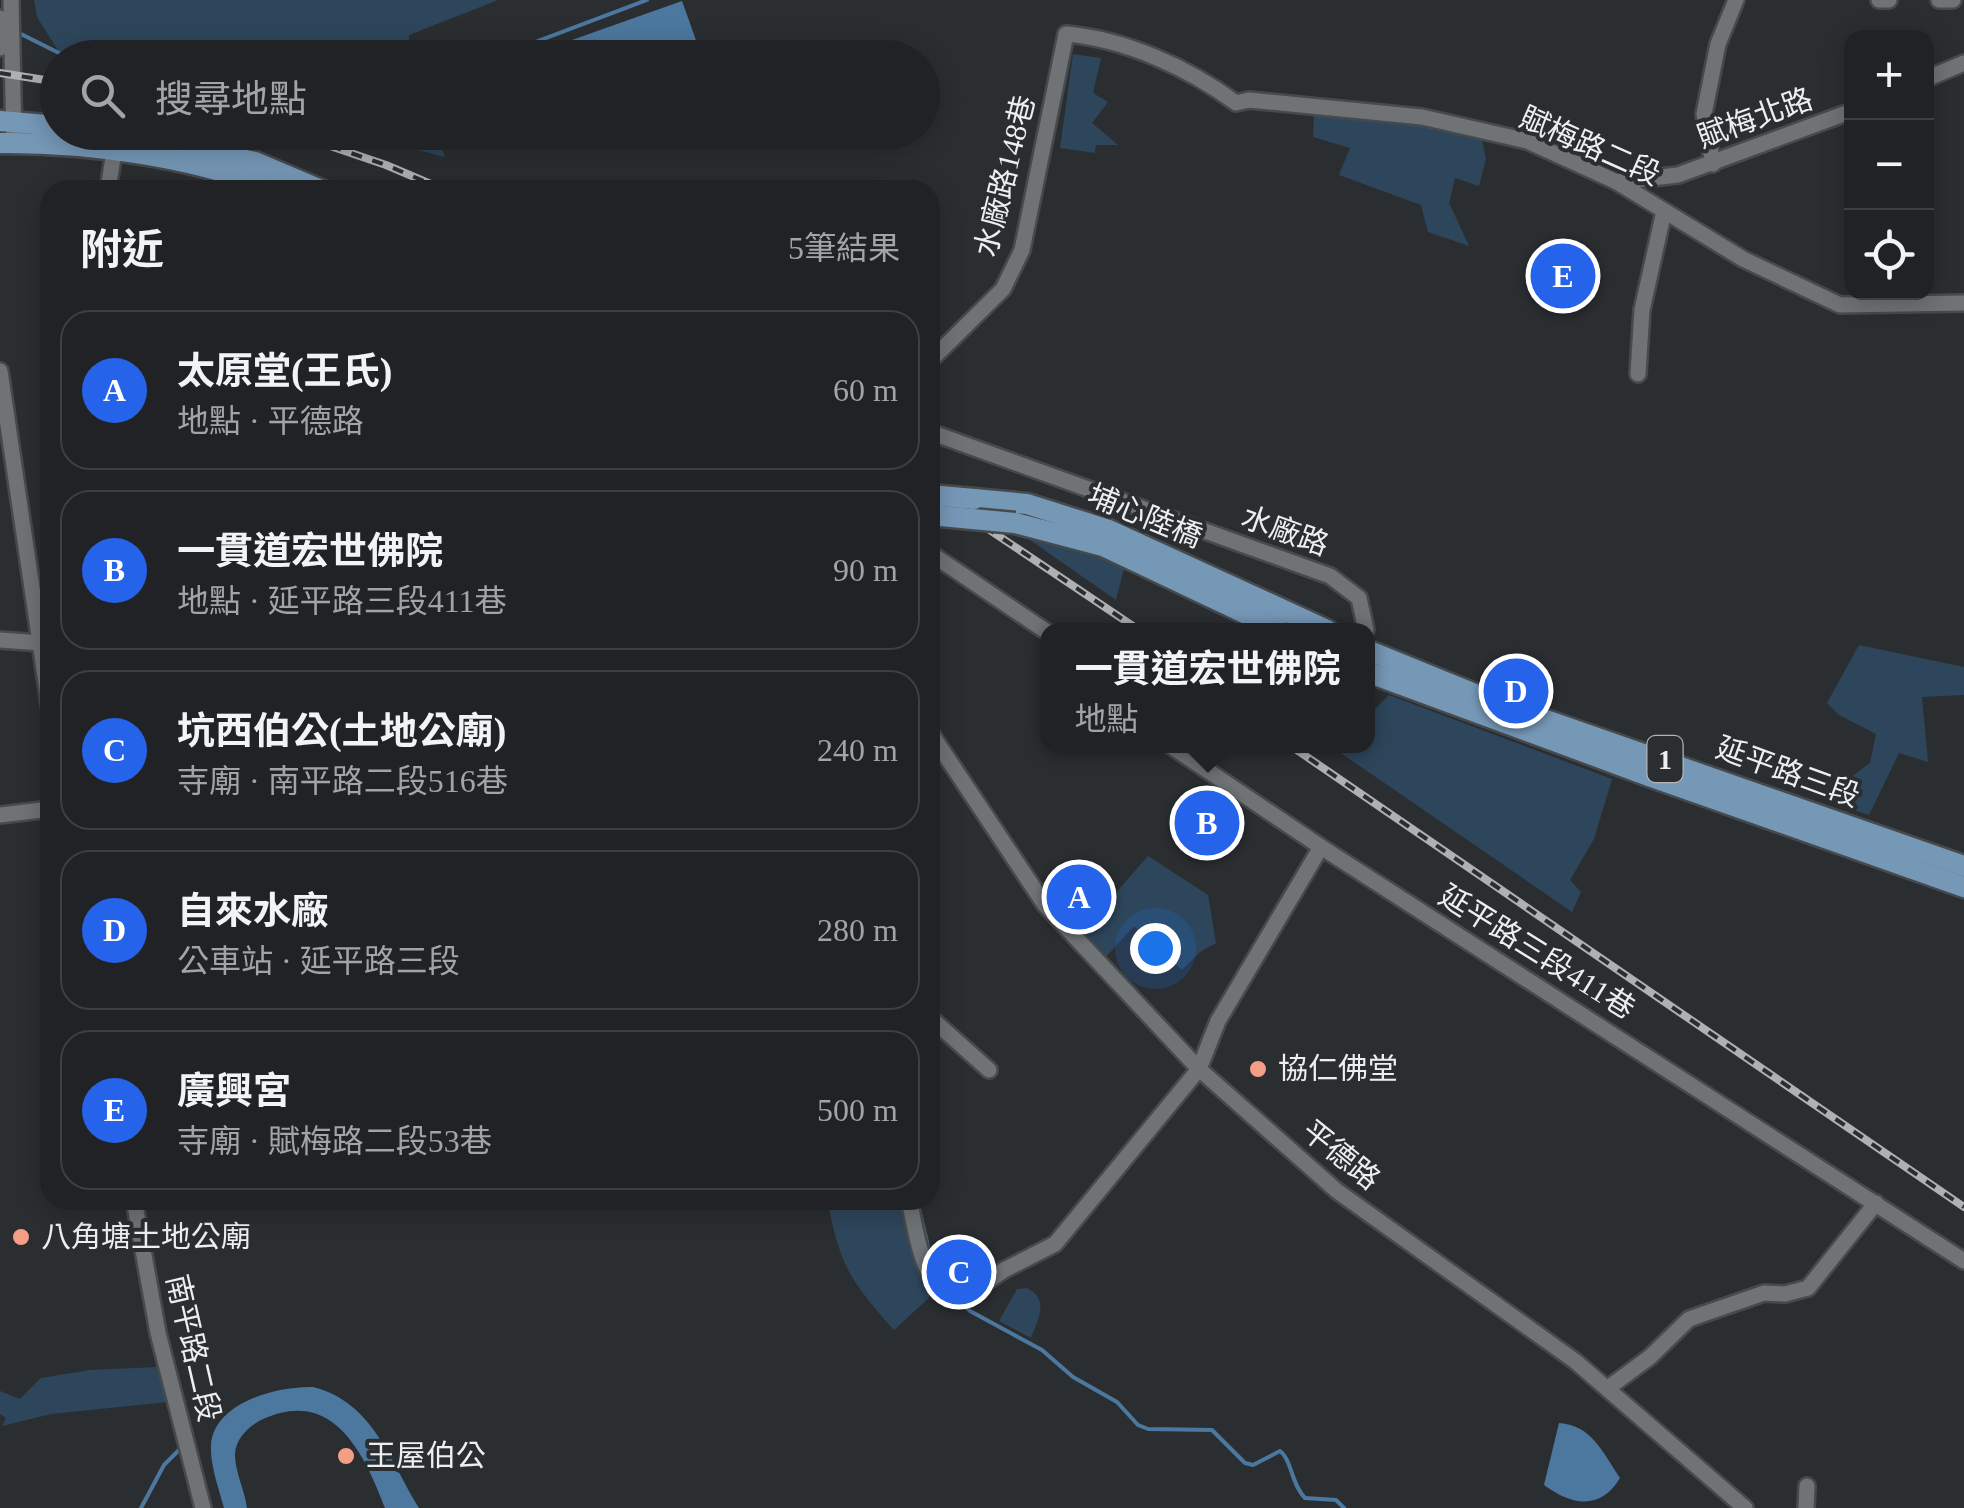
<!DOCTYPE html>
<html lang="zh-TW">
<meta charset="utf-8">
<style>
:root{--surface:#202225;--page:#2d2f32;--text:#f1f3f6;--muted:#a2a4a7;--line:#3d3f42;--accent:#2563eb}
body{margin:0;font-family:"Times New Roman","Noto Sans TC",serif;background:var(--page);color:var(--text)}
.controls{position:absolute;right:30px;top:30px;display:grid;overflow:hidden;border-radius:20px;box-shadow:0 5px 25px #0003}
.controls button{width:90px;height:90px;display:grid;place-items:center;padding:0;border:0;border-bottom:2px solid var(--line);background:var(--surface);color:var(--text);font:50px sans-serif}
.you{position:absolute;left:1155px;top:948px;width:35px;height:35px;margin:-25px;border:8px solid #fff;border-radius:50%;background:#1a73e8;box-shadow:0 0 0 15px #1a73e833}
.badge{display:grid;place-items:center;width:65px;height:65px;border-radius:50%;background:var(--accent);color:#fff;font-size:32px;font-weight:700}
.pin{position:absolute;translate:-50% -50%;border:5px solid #fff;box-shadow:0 2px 10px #0006}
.popup{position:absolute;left:1040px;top:623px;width:335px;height:130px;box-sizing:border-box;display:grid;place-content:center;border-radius:20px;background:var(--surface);filter:drop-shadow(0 2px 8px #0005);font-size:32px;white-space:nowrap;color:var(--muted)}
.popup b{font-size:38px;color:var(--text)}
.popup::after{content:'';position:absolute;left:50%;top:100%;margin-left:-20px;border:20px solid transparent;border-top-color:var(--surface)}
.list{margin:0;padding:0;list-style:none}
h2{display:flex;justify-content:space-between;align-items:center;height:130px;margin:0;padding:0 40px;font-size:42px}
h2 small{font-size:32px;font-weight:400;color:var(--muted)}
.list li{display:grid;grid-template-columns:65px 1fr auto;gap:30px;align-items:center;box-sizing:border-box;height:160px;margin:0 20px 20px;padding:0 20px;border:2px solid var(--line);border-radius:30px}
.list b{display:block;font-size:38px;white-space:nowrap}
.list p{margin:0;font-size:32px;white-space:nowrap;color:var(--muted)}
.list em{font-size:32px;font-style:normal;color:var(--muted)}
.icon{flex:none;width:55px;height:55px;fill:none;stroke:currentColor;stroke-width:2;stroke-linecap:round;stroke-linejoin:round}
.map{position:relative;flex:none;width:1964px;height:1508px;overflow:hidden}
.search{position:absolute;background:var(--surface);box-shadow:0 5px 25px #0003;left:40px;top:40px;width:900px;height:110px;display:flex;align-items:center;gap:25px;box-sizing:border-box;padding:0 35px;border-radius:55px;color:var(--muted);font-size:38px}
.panel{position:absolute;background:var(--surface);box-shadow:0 5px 25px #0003;left:40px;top:180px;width:900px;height:1030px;border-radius:30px}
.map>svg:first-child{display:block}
.green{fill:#2e465b}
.water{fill:#4c789f}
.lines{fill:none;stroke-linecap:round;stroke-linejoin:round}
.stream{stroke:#4c789f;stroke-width:4}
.minor-casing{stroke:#474a4d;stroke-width:20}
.major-casing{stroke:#474a4d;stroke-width:25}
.minor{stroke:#6f7376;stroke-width:15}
.major{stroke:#7698b7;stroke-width:20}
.rail-casing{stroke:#aeb0b2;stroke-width:8}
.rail{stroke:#2b2e31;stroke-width:4;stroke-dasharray:11;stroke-linecap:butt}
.major-bridge-casing{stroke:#474a4d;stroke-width:25;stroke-linecap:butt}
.major-bridge{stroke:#7698b7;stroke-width:20}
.poi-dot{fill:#f49e86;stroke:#2b2e31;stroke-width:4}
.labels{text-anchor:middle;stroke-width:8;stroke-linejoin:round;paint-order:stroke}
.shield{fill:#2b2e31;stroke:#b2b4b7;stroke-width:2.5}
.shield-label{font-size:28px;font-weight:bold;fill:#eceef0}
.street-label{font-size:30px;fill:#eceef0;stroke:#2b2e31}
.poi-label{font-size:30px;fill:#eceef0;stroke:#2b2e31;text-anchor:start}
</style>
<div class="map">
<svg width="1964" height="1508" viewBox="0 0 1964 1508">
<rect width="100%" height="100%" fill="#2b2e31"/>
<!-- green -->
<g class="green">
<polygon points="34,0 498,0 409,35 410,58 123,58 59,52 37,17"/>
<polygon points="1073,54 1101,58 1093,93 1108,102 1092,123 1118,145 1096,145 1095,153 1060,148"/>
<polygon points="1314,113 1430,124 1481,137 1486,158 1479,186 1455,178 1449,203 1469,246 1428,232 1421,205 1339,175 1350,148 1313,137"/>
<polygon points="351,133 436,133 445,157"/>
<polygon points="1030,540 1064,545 1125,565 1116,600"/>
<polygon points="1859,645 1964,667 1964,695 1922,697 1928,762 1899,753 1869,815 1830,802 1836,772 1851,777 1870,763 1876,734 1839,715 1827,703"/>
<polygon points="1389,695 1612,779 1594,839 1570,880 1581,892 1572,912 1335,749 1338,746 1367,746 1367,717"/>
<polygon points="1148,856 1208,895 1216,943 1200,952 1182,970 1134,926 1103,960 1079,935"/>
<path d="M827,1200H902L921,1271L933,1294L894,1330C849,1279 841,1267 827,1200Z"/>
<path d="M1027,1288C1050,1300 1038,1319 1031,1338L999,1321L1017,1289Z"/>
<polygon points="158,1367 168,1402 51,1414 2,1426 6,1418 0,1414 0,1391 20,1399 41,1378 90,1370"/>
</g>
<!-- water -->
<g class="water">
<polygon points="682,1 702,57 524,57"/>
<path d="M313,1387C373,1402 390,1461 419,1508H385C364,1452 332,1386 261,1420C248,1427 235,1439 235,1455C235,1472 245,1491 247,1508H224C219,1489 210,1465 211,1445C214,1402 278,1386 313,1387Z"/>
<path d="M1559,1423C1592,1425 1603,1453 1620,1478C1602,1508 1575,1508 1544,1485Z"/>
</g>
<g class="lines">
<!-- stream -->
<g class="stream">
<polyline points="15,31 69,58"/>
<polyline points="493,58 647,0"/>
<polyline points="918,1205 931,1259"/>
<path d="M954,1296L970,1311L1042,1350L1073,1377L1117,1402L1138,1425L1148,1429L1212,1430L1245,1463L1253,1465L1280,1451C1292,1460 1291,1484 1305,1498L1336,1500L1344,1508"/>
<polyline points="141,1508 164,1465 179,1450"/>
</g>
<defs>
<g id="minor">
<polyline points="11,0 14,143"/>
<polyline points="1879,0 1889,0"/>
<polyline points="1939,0 1953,0"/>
<polyline points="0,18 0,48"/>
<polyline points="1926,79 1964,63"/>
<polyline points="1713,164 1704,114 1718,44 1736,0"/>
<polyline points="1617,182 1678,175 1852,111"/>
<polyline points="108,190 114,151"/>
<path d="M930,361L1003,289L1022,250L1066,34C1125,39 1189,68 1236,103L1249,100L1422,117L1527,141L1617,182L1743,259L1840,305L1964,303"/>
<polyline points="0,371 50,710"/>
<polyline points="1638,374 1642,310 1664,211"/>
<polyline points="930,432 1330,576 1359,598 1366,630"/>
<polyline points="930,553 1047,632"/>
<polyline points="0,640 41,643"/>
<polyline points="930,732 1045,905 1199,1069 1337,1191 1575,1361 1745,1508"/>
<polyline points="1171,746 1321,847 1964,1261"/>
<polyline points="0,815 50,809"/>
<polyline points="930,1024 934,1021 989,1070"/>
<polyline points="134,1200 158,1333 203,1508"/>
<path d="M909,1200C916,1229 920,1276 947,1293L976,1289L1004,1270L1055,1244L1199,1069L1218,1021L1321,847"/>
<polyline points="1608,1388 1650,1357 1689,1319 1764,1293 1785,1294 1808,1288 1876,1203"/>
<polyline points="1806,1508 1807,1486"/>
</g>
<g id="major">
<polyline points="0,121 58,126"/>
<polyline points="121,132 255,162 321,190"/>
<path d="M0,143C86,142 195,157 275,190"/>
<polyline points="974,499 1027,504 1109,530 1327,630"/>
<polyline points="1015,523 1103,546 1280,630"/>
<polyline points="1367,650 1497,703 1964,866"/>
<polyline points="1367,672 1649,776 1964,887"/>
</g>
</defs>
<!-- minor casing -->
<use href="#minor" class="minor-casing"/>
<!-- major casing -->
<use href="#major" class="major-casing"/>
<!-- minor -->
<use href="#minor" class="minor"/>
<!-- major -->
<use href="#major" class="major"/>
<defs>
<g id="rail">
<polyline points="0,73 58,82"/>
<polyline points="289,132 386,165 445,190"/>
<polyline points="930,490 1139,630"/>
<polyline points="1291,746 1964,1207"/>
</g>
</defs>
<!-- rail casing -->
<use href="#rail" class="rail-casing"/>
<!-- rail -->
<use href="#rail" class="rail"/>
<defs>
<g id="major-bridge">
<polyline points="930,495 974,499"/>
<polyline points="930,515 1015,523"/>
</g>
</defs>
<!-- major-bridge casing -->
<use href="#major-bridge" class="major-bridge-casing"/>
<!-- major-bridge -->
<use href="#major-bridge" class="major-bridge"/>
</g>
<!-- markers -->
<g class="poi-dot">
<circle cx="1258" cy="1069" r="10"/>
<circle cx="21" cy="1237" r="10"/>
<circle cx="346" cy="1456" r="10"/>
</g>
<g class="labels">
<!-- shield labels -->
<rect class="shield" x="1647.5" y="736" width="35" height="46" rx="8"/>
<g class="shield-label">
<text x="1665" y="769">1</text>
</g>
<!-- street labels -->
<g class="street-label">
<text transform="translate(1755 118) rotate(-20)" y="10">賦梅北路</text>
<text transform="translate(1590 146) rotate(24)" y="10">賦梅路二段</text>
<text transform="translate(1005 176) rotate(-76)" y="10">水廠路148巷</text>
<text transform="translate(1145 516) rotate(22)" y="10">埔心陸橋</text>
<text transform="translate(1285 531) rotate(20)" y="10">水廠路</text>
<text transform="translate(1788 772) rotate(20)" y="10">延平路三段</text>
<text transform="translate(1537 952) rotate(32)" y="10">延平路三段411巷</text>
<text transform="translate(1341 1155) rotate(39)" y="10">平德路</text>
<text transform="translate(193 1348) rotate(77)" y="10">南平路二段</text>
</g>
<!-- poi labels -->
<g class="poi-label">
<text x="1278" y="1079">協仁佛堂</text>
<text x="41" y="1247">八角塘土地公廟</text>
<text x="366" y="1466">王屋伯公</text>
</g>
</g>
</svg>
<div class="controls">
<button>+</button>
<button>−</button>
<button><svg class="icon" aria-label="locate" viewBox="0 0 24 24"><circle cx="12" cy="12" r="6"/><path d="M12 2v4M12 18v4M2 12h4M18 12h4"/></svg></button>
</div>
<div class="you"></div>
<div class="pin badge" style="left:1079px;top:897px">A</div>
<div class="pin badge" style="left:1207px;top:823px">B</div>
<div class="popup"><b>一貫道宏世佛院</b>地點</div>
<div class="pin badge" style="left:959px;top:1272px">C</div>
<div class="pin badge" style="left:1516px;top:691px">D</div>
<div class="pin badge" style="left:1563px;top:276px">E</div>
<div class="search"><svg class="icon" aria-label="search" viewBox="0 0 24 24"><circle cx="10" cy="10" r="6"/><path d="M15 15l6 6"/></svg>搜尋地點</div>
<section class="panel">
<h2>附近<small>5筆結果</small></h2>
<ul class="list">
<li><span class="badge">A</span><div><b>太原堂(王氏)</b><p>地點 · 平德路</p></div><em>60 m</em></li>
<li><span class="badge">B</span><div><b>一貫道宏世佛院</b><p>地點 · 延平路三段411巷</p></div><em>90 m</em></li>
<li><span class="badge">C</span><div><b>坑西伯公(土地公廟)</b><p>寺廟 · 南平路二段516巷</p></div><em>240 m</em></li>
<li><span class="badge">D</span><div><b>自來水廠</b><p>公車站 · 延平路三段</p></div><em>280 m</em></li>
<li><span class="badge">E</span><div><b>廣興宮</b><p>寺廟 · 賦梅路二段53巷</p></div><em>500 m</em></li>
</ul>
</section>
</div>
